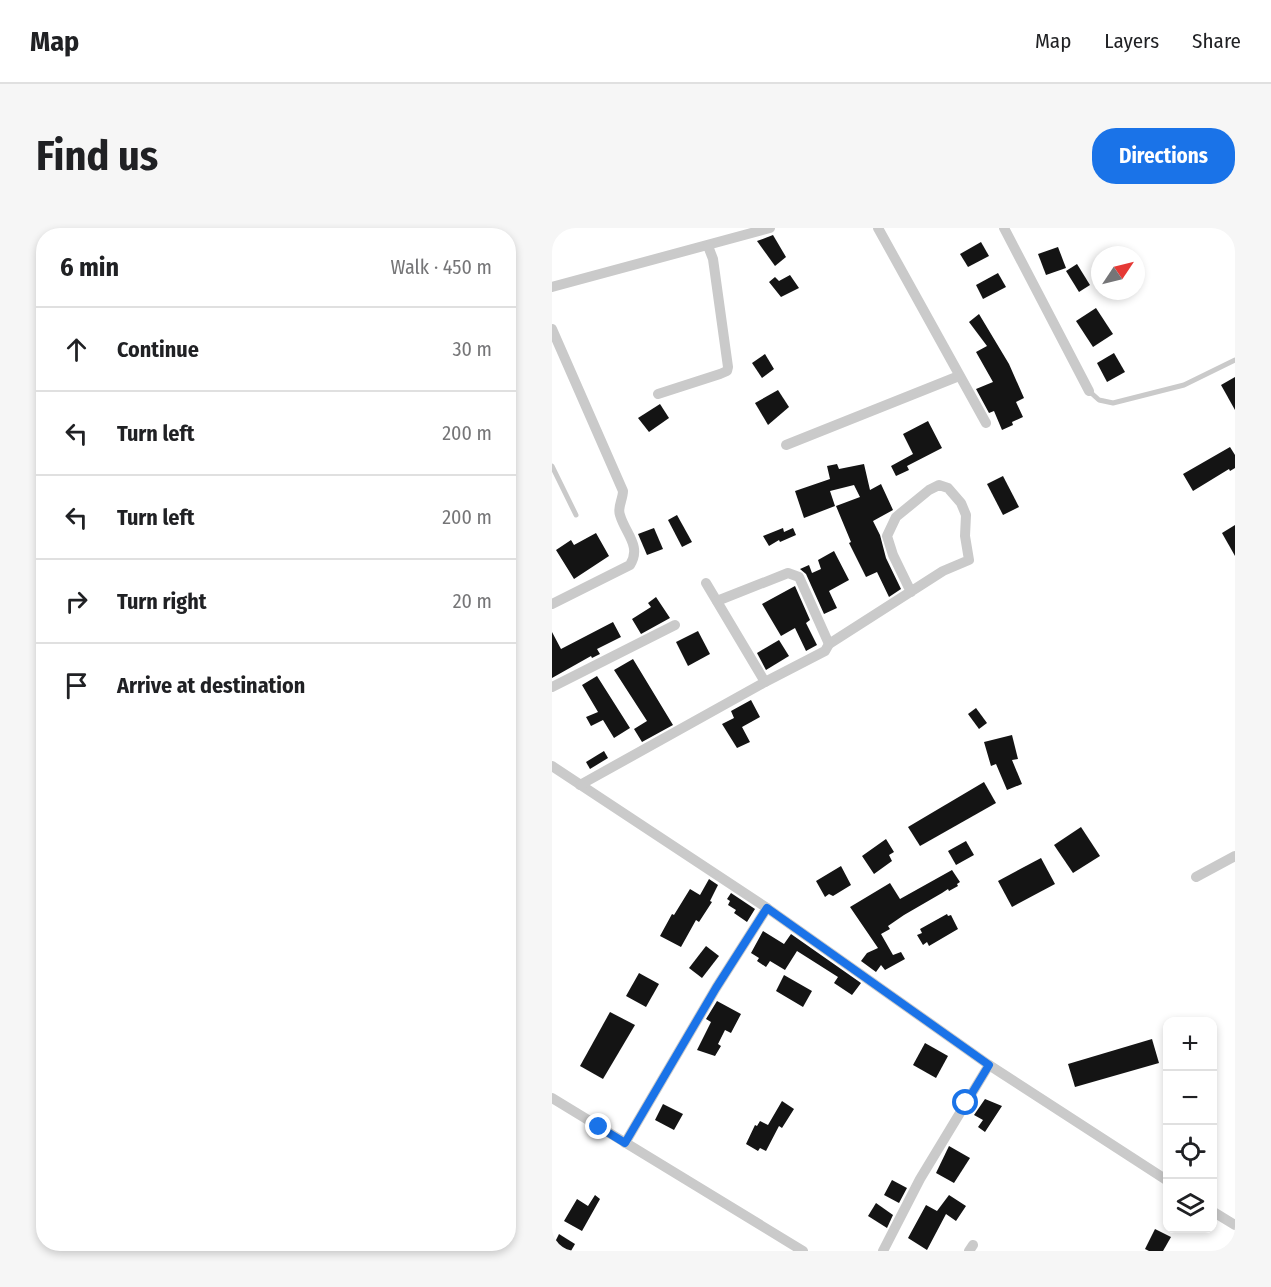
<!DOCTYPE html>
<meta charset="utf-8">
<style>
:root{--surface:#fff;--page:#f6f6f6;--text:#202124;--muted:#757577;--line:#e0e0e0;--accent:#1a73e8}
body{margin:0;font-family:"Fira Sans Condensed",sans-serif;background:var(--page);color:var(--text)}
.controls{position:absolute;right:18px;bottom:18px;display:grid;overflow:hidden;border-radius:12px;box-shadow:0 3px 9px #0003}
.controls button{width:54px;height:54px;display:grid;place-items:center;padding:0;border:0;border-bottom:2px solid var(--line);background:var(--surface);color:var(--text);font:30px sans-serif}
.compass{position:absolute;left:539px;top:18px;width:54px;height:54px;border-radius:50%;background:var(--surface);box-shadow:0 3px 9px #0003;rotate:55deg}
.stop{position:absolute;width:18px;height:18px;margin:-14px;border:4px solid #1a73e8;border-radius:50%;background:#fff}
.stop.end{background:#1a73e8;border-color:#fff;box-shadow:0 2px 6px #0008}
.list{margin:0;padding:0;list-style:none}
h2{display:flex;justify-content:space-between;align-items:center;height:78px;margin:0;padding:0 24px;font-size:26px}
h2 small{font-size:20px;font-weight:400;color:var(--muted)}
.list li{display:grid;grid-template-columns:39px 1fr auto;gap:18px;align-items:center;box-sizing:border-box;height:84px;padding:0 24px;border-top:2px solid var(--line)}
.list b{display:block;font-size:22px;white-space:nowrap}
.list em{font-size:20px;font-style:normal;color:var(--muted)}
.icon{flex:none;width:33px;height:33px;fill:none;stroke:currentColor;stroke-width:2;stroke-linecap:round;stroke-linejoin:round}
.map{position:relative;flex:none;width:683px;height:1023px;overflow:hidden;border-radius:24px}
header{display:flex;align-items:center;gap:36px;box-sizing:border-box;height:84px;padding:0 30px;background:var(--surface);border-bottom:2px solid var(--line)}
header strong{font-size:28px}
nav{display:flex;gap:33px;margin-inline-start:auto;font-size:21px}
.intro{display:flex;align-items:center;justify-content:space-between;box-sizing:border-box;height:144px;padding:0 36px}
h1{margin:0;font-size:42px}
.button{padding:15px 27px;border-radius:24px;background:var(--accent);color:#fff;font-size:21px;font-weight:700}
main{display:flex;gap:36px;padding:0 36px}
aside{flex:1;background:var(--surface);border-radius:24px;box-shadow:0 3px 9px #0003}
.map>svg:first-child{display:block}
.building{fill:#141414}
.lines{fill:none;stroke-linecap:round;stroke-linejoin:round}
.service{stroke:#cacaca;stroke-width:5}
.minor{stroke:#cacaca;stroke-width:10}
.route{stroke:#1a73e8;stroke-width:8}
</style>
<header>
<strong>Map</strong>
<nav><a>Map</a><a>Layers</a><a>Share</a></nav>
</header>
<div class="intro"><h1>Find us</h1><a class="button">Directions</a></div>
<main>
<aside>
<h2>6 min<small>Walk · 450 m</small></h2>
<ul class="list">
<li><svg class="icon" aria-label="ahead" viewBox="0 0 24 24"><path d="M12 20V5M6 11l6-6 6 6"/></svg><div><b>Continue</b></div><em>30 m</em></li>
<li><svg class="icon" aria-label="left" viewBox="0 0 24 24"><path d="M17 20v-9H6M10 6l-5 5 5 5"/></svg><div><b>Turn left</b></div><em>200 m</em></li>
<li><svg class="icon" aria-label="left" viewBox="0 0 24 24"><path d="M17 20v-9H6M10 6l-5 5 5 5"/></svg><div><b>Turn left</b></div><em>200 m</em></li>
<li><svg class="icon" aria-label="right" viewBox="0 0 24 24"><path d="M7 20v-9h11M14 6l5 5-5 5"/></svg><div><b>Turn right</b></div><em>20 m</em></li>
<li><svg class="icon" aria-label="arrive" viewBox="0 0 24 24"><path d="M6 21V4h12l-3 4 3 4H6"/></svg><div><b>Arrive at destination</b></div></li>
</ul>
</aside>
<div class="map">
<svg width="683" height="1023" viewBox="0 0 683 1023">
<rect width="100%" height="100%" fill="#fff"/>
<!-- building -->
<g class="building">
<polygon points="221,7 234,29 223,38 205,13"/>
<polygon points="429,14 437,28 416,39 408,26"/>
<polygon points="506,19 514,40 494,47 486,26"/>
<polygon points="525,36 538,57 527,64 514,43"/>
<polygon points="446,45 454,59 431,71 424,57"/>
<polygon points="238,47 247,60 229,69 217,54 223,49 227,53"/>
<polygon points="544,80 561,106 541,119 524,93"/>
<polygon points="427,86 457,136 472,170 464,174 471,189 460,194 461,197 450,202 442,183 437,185 424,161 441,154 424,124 435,118 417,94"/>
<polygon points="562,125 573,144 555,154 545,135"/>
<polygon points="213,126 222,141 210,150 200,135"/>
<polygon points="683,149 683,182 669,157"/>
<polygon points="226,162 237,179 216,197 203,175"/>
<polygon points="108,176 117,190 97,204 86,190"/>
<polygon points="376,193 390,220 355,238 357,242 344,248 339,238 361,226 351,206"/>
<polygon points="678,219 683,227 683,240 678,243 677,241 641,263 631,246"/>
<polygon points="285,236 287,241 312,236 318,262 329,256 341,282 321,293 328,307 334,330 349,361 337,369 325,344 314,349 297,315 299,314 284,278 308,269 302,257 278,263 283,278 252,290 243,263 278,251 275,238"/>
<polygon points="451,248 467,279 451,287 435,256"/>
<polygon points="125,287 140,314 130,319 116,292"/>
<polygon points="683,297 683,328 670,305"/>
<polygon points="102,300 111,321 95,327 86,306"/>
<polygon points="231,300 232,304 241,300 244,307 228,314 227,312 217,318 211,308"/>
<polygon points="44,305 57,328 22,351 4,322 19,312 22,317"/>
<polygon points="282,323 297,352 277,363 285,380 272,386 254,346 248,341 257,337 260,345 269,341 266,332"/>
<polygon points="243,358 258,392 254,395 265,417 254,423 243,400 229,408 210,376"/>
<polygon points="104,369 118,390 89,406 80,391 99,379 96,375"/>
<polygon points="61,394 69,409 45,421 48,426 40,430 39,428 0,450 0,404 9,421"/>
<polygon points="146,403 158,426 136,438 124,414"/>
<polygon points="227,412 237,428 214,442 205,425"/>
<polygon points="81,431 121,497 90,514 82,501 95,493 62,442"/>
<polygon points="45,448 78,500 62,510 51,492 39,498 34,489 46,484 30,457"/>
<polygon points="199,472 208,489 190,499 198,514 185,520 170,496 182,490 179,483"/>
<polygon points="424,480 435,495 427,501 416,486"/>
<polygon points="460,507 466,531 460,532 470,556 455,562 444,536 439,538 432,514"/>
<polygon points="52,523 56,530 38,541 34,534"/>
<polygon points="432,554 444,575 368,618 356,599"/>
<polygon points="529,599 548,628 521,645 502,617"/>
<polygon points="334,611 342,624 337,627 340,633 322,646 310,628"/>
<polygon points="414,613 422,627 404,637 396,623"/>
<polygon points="489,630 503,656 460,679 446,653"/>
<polygon points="289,638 299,657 281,668 277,666 273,669 264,653"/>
<polygon points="400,642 408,654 405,656 406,658 397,663 396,661 390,665 352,687 336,698 338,701 329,706 341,727 349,724 353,731 333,742 329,737 324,744 309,733 315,725 326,720 298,679 338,655 348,671"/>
<polygon points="157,651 166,657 158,673 160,674 147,694 144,692 129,719 108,708 120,686 122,687 138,661 148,667"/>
<polygon points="179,665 203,681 195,694 182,685 184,682 176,677 178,673 175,671"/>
<polygon points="395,686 396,688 399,687 406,701 377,718 375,714 371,717 365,707 370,705 368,701"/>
<polygon points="211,703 232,716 239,706 309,755 300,767 282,755 286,749 245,723 233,742 218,733 214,739 205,733 207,730 199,725"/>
<polygon points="154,718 167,728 150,750 137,740"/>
<polygon points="87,745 107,756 94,779 74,768"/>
<polygon points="232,747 260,763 251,779 224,763"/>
<polygon points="165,773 189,786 179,805 173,802 166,816 169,818 163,828 145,822 159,794 154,791"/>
<polygon points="58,784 83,797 51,851 28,838"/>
<polygon points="600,811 607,835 523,859 516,836"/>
<polygon points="373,815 396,828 384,850 361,837"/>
<polygon points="433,871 450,878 433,904 426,899 431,892 422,887"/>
<polygon points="230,873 242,881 230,900 227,898 214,923 208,920 206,923 194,916 203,897 205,898 208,893 216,897"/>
<polygon points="111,876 131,886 122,902 103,892"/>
<polygon points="397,918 418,930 402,955 384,945"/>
<polygon points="340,952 355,960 347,975 332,967"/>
<polygon points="43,967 48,971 30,1003 12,993 25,971 36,978"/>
<polygon points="397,967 414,978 404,993 394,986 375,1022 356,1010 374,977 385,983"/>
<polygon points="324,975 341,987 335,1000 316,988"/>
<polygon points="603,1001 619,1009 611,1023 597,1023 593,1021"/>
<polygon points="7,1006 23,1016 19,1023 5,1023 0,1020"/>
</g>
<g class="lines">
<!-- service -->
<g class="service">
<polyline points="537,163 547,172 561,175 632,157 683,132"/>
<polyline points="0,238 24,287"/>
</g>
<!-- minor -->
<g class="minor">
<polyline points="326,0 434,195"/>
<polyline points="452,0 537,163"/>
<polyline points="0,59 218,0"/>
<path d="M0,101L71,263C71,271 65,280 68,287C73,305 90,318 78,337L0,376"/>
<polyline points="106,166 168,146 175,143 176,139 161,31 156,18"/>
<polyline points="234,217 407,148"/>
<polyline points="154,355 213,454"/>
<polyline points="165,373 236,345 247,349 277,416"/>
<polyline points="0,459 123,397"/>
<polyline points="0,538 215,680 437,837 616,953"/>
<polyline points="28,557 213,454 273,423 277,416 391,343 417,332 413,308 414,287 409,275 396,260 387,257 377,262 344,289 335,308 341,327 359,364"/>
<polyline points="644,649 683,628"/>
<polyline points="0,870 251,1023"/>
<polyline points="73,915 164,760 215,680"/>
<polyline points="660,983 683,997"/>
<polyline points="331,1023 368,951 437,837"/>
<polyline points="417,1023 421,1017"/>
</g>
</g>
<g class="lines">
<!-- route -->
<polyline class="route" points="47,899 73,915 164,760 215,680 437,837 414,875"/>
</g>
</svg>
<div class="controls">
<button>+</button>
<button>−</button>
<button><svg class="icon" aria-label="locate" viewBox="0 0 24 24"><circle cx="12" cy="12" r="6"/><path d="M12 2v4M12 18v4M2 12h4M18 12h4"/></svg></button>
<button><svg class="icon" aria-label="layers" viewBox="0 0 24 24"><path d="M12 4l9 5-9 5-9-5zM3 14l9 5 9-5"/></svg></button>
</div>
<svg class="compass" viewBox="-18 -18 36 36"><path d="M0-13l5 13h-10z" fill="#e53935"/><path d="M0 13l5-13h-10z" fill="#757577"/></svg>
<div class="stop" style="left:414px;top:875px"></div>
<div class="stop end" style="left:47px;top:899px"></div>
</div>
</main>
